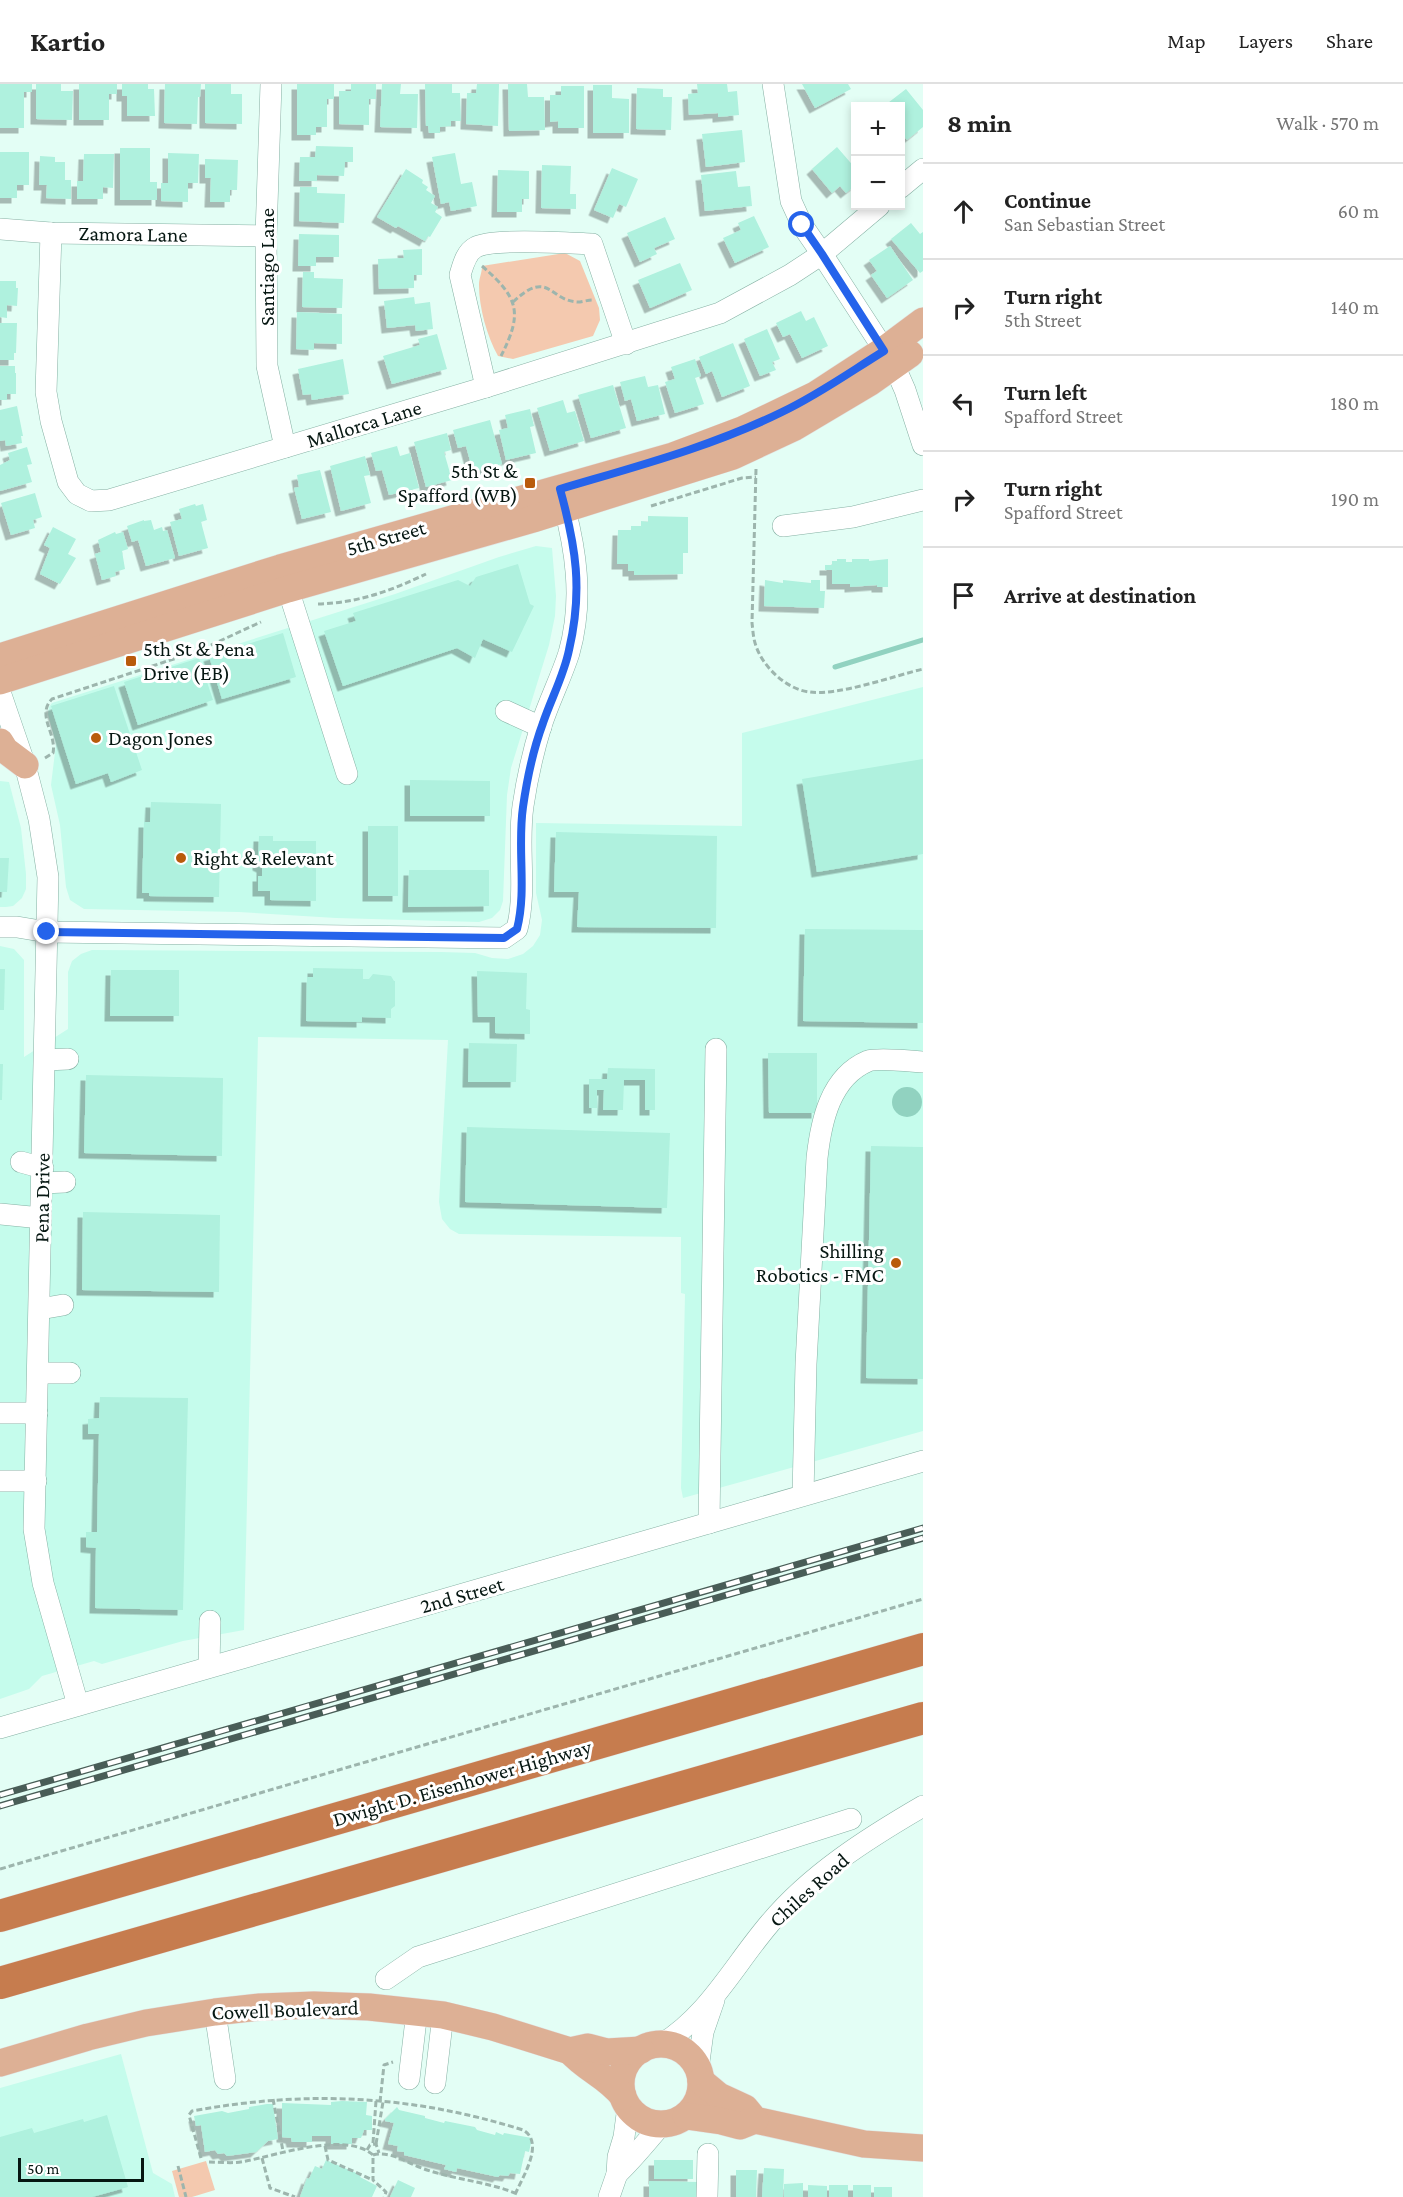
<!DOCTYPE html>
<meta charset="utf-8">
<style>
:root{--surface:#fff;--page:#f2f2f2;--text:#222;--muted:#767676;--line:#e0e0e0}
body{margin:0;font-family:"Crimson Pro",serif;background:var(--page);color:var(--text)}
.controls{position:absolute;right:18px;top:18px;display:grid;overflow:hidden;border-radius:0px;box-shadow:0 3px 9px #0003}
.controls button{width:54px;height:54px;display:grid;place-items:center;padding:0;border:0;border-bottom:2px solid var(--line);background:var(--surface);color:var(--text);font:30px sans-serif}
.scale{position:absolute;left:18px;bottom:15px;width:126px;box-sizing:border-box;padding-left:6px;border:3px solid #061712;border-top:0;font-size:16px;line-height:21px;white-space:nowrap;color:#061712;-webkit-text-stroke:4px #fff;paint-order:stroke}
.stop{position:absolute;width:18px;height:18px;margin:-14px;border:4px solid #2563eb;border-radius:50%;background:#fff}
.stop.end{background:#2563eb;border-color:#fff;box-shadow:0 2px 6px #0008}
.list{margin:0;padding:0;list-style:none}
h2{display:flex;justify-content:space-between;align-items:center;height:78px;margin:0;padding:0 24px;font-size:26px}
h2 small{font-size:20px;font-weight:400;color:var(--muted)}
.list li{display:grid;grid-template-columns:39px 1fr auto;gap:18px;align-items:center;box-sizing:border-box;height:96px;padding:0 24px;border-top:2px solid var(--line)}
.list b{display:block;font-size:22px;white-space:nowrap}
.list p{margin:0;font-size:20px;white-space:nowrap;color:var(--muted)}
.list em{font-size:20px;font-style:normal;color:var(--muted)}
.icon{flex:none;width:33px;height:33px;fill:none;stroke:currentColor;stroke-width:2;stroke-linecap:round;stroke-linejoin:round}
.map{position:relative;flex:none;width:923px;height:2113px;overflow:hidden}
header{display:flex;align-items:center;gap:36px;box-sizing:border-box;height:84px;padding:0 30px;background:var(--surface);border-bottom:2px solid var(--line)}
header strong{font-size:28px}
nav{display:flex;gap:33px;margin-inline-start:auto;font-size:21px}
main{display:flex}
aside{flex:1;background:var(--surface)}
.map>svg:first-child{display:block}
.built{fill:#c5fcec}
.green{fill:#f4c9af}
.water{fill:#91d2c0}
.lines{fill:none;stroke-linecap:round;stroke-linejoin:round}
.stream{stroke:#91d2c0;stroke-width:5}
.building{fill:#aff1de;filter:url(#shadow)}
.minor-casing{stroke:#86b1a4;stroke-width:22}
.major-casing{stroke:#e1e3e3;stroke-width:28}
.highway-casing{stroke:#e1e3e3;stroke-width:33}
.path{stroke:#9db5ad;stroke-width:3;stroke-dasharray:6 3;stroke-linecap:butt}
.minor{stroke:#fff;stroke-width:21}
.major{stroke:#ddb095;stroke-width:27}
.highway{stroke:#c67c4e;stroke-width:32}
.rail-casing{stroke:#495d57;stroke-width:7}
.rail{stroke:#fff;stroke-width:4.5;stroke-dasharray:14;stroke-linecap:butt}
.route{stroke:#2563eb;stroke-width:8}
.poi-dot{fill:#b95b0b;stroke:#fff;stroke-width:2}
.labels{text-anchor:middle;stroke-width:6;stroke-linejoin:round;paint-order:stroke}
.street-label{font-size:21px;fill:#061712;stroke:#fff}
.poi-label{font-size:21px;fill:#061712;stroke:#fff;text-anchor:start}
</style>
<header>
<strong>Kartio</strong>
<nav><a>Map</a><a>Layers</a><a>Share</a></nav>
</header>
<main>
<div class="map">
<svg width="923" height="2113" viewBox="0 0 923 2113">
<defs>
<filter id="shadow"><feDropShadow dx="-5.5" dy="5.5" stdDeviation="0" flood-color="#0004"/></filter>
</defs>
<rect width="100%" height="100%" fill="#e3fef5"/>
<!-- built -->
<g class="built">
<polygon points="536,462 552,464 556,512 555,532 549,561 511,684 507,711 503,817 500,826 492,834 479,838 336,834 239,828 84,825 70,816 66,803 60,741 51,701 56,660 48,630 49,623 52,619 395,510 499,473"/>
<polygon points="923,603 923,1347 683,1414 681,1404 685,1210 681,1209 681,1153 459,1150 450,1145 442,1135 439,1118 448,956 258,953 244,1546 183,1557 102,1580 94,1577 42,1592 29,1605 0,1615 0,862 14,865 24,876 24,973 68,945 68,888 72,877 81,870 92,866 441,868 475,869 492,874 508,875 523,870 533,862 540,851 542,836 536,809 536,739 742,742 742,649"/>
<polygon points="0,697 9,698 21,744 26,790 26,805 22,814 13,822 6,823 0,823"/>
<polygon points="121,1970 153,2089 172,2100 175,2113 0,2113 0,2004"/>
</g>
<!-- green -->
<g class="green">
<path d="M565,169L580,177L599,224L600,236L593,252L513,275L498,272C487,252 479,224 479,201C479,194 482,189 482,182Z"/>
<polygon points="206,2077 215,2106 192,2113 179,2113 172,2087"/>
</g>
<!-- water -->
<circle class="water" cx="907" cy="1018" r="15"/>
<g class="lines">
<!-- stream -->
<polyline class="stream" points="835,583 923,556"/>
</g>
<!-- building -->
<g class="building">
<polygon points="0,0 32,0 32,8 24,8 24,44 0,44"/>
<polygon points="36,0 61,0 61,7 73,7 72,36 36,35"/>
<polygon points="79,0 117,0 117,10 109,10 109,36 79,36"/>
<polygon points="122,0 148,0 148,5 154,5 155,32 127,32 127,12 122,12"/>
<polygon points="165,0 201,0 200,13 198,13 197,40 164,39"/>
<polygon points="205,0 231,0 231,10 242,10 242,40 205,39"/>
<polygon points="297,0 334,0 334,15 327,15 327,43 316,43 316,51 297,51"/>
<polygon points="351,0 376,0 376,15 369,15 369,41 339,40 339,7 351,7"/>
<polygon points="382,0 401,0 400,10 418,10 417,44 380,43"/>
<polygon points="425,0 452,0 452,9 460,9 461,37 451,37 451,42 440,43 440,49 429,49 428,42 426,42"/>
<polygon points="477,0 499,0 498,42 466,40 467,9 476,9"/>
<polygon points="508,0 527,0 528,13 544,13 545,46 509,47"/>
<polygon points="697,0 727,0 728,8 737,7 739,31 718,33 718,29 689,31 688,10 698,9"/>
<polygon points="802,0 848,0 851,5 815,24"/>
<polygon points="593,1 612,1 612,14 629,15 629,49 593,49"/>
<polygon points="561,2 584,2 584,44 558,44 558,37 550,38 550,11 561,11"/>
<polygon points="637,4 663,5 663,13 672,13 671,46 636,45"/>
<polygon points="906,5 923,26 923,43 907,56 900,48 900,22 884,22"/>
<polygon points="742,46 745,78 706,83 702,50"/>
<polygon points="316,62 353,63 353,78 345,78 344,92 317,91 317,97 299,97 300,73 315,73"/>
<polygon points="837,63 856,85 856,101 846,109 840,102 832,109 812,85"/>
<polygon points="120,64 150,64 150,98 157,98 157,116 120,116"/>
<polygon points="0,68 29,68 29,101 17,101 17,114 0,114"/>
<polygon points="168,69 199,70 198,99 188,99 188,118 161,117 161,99 168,99"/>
<polygon points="455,69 461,100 472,98 477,122 451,127 449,118 441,120 432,73"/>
<polygon points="84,70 114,70 113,104 103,103 103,115 77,115 77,97 83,97"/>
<polygon points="40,72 55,73 55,78 65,78 65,96 71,96 71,115 46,114 47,101 39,101"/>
<polygon points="205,75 238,76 237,106 230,106 230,118 210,118 211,94 205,94"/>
<polygon points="542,81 571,82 570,110 576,110 576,125 541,124"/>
<polygon points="612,84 638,95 626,123 619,120 613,134 594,126"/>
<polygon points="406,85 423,96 422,99 428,103 426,106 435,112 431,119 438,123 435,128 442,133 430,153 428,152 425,157 398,142 396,144 377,133"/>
<polygon points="498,86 529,87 529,115 522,115 522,128 497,128"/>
<polygon points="736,87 738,103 750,102 752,122 705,127 701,91"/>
<polygon points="300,103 317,103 317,109 345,110 344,139 299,137"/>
<polygon points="754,132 769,163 735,179 723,154 741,146 738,139"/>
<polygon points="665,133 675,155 654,164 657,170 640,178 627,149"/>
<polygon points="911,139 920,150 923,148 923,187 920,189 891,155"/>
<polygon points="299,150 339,151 339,173 316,173 316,182 298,182"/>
<polygon points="890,162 913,196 887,214 871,191 877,187 869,176"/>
<polygon points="422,165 422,191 414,191 414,204 379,205 378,175 404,174 403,166"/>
<polygon points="680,179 692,206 650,224 638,196"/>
<polygon points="303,188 314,188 314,194 343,195 342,224 302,223"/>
<polygon points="0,197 16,197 16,204 18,204 17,222 7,221 7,234 0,233"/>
<polygon points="414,213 415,220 430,218 433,245 416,247 415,241 387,244 384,217"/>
<polygon points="801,227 806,237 814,233 828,262 802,274 790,250 783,253 776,239"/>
<polygon points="297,228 342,230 342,260 314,259 314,266 296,265"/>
<polygon points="0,239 17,239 16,269 14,269 14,276 0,276"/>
<polygon points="767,245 780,275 772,278 776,286 760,292 744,255"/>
<polygon points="437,250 447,285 392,300 383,272 420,261 418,255"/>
<polygon points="733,259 750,302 722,313 712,287 706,290 699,273"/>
<polygon points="343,275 349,310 312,316 311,310 303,311 298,285"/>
<polygon points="695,275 701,292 695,294 704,320 675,329 665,298 675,295 671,283"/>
<polygon points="0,282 15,282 15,289 16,289 16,310 7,310 7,316 0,316"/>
<polygon points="645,292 648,303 658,301 665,330 637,337 631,315 625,317 620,298"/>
<polygon points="613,301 626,344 591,354 578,311"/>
<polygon points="563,316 567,329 575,327 584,357 550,367 537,324"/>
<polygon points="17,322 23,352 21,352 22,359 6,362 5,356 0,357 0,326"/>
<polygon points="530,325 534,342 530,343 536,369 506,376 499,346 508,344 505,331"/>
<polygon points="490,336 502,380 473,388 466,362 458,364 453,346"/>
<polygon points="447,349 451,366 444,368 452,396 426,403 414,358"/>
<polygon points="397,362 400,372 410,369 419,404 389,411 382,386 376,387 371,369"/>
<polygon points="27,363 32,380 27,381 32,398 0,407 0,381 10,376 8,369"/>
<polygon points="365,372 370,391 364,392 371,419 341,427 330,382"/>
<polygon points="320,386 331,428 302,435 294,404 299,403 297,391"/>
<polygon points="35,409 42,433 33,436 35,444 11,451 1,419"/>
<polygon points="195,420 196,422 203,420 207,436 201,438 208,464 179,472 170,438 182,435 179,425"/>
<polygon points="648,432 688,433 688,469 683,469 683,490 634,491 634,487 628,487 628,480 617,480 618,446 631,446 631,442 641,442 641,437 648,438"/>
<polygon points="144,436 144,437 151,436 154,446 162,443 163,447 167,446 175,474 146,482 138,456 132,458 127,442"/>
<polygon points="53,443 76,455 68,470 76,474 60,500 40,490 50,464 44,461"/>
<polygon points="115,448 116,450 123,448 128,465 122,467 125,485 115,488 116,492 102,496 95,470 101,468 98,456"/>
<polygon points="837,475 846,475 846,478 852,478 852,475 869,475 869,477 888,475 888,503 877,503 877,501 850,503 850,500 832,500 832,486 825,486 825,481 832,481 832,477 837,477"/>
<polygon points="518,480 530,520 534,522 512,568 483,555 475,574 457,564 343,602 324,547 356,537 353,529 458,496 470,502 476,493"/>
<polygon points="765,496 783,499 783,496 811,499 811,496 820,496 820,507 825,507 824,524 764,522"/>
<polygon points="283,549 296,593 222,615 209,572"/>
<polygon points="199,574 213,616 138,641 124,598"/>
<polygon points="114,602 142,686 111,698 108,689 76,700 51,622"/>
<polygon points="923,675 923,770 817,788 802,695"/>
<polygon points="410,696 490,697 490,732 410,732"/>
<polygon points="151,718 221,720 219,813 149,812 149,809 142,809 144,738 150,738"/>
<rect x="368" y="742" width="30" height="70"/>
<polygon points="556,748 717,752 716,844 577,843 579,808 554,808"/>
<polygon points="259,752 273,752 273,757 316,757 316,817 270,816 270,807 258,807 258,792 262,792 262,783 258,781"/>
<polygon points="0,774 9,774 7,808 0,808"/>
<polygon points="409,786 489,786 489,822 408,823"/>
<polygon points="805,845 923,846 923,939 803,937"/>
<polygon points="313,884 363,885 363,895 369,895 373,890 391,892 394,897 395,897 395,922 391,925 391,934 362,933 362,938 306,937 307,893 313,893"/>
<polygon points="0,885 5,885 4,926 0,926"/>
<polygon points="111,886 179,886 179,932 110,932"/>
<polygon points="477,887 527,889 526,925 530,926 530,950 495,949 495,933 478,933"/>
<polygon points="469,959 517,960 516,998 468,998"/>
<polygon points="768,969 817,969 817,1029 769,1029"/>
<polygon points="0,980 3,980 2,1016 0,1016"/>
<polygon points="608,984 655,985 655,1026 645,1026 645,996 624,996 623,1026 603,1026 604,1006 597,1006 597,1024 589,1024 589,995 607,995"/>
<polygon points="86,991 223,994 222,1072 84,1069"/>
<polygon points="467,1043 670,1049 667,1124 465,1118"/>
<polygon points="871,1062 923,1063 923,1295 866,1294"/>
<polygon points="83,1128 220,1131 219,1208 82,1206"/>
<polygon points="100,1313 188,1314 183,1526 95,1524 96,1464 86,1463 86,1448 97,1448 99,1350 88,1350 88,1335 99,1334"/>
<polygon points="342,2017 367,2018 366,2031 372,2032 372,2046 364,2046 361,2054 352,2054 352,2060 331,2060 331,2052 312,2052 312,2058 292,2058 291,2054 282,2053 282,2019 331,2021 331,2018"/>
<polygon points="267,2020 273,2020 278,2055 268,2057 256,2068 227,2072 224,2069 218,2070 215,2066 205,2068 201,2041 196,2042 194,2032 222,2027 228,2029 249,2025 249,2023"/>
<polygon points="397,2023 399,2026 425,2032 425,2034 444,2039 445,2037 475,2043 477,2046 495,2051 496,2048 503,2051 504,2049 532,2054 529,2068 525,2067 520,2090 510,2089 508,2092 500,2091 498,2093 457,2084 456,2088 444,2085 446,2081 404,2071 404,2068 397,2067 398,2062 388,2060 394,2039 385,2037 385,2035"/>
<polygon points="107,2031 128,2103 92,2113 0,2113 0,2053 32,2044 34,2049 83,2035 84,2038"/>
<polygon points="326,2076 361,2091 360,2093 377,2102 372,2113 300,2113 307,2094 309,2095 315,2082 322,2085"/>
<rect x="654" y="2076" width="39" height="19"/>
<polygon points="764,2084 784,2085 783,2113 762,2113"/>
<polygon points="736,2086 757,2086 756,2113 736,2113"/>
<polygon points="398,2096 415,2104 411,2113 390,2113"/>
<polygon points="649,2097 698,2098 698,2113 649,2113"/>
<polygon points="803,2099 803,2113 784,2113 784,2100"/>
<polygon points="808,2101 827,2102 827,2113 808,2113"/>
<rect x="829" y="2101" width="19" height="12"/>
<rect x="853" y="2101" width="18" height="12"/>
<rect x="874" y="2103" width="18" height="10"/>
</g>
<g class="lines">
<defs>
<g id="minor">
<polyline points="271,0 266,152 267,282 285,363"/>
<polyline points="773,0 791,117 802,141 822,170 894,281 905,306 923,361"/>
<polyline points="900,104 923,85"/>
<polyline points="0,145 51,149 266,152"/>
<polyline points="51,149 46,308 51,337 68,398 77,410 91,417 109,416 486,303 720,229 790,191 822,170 879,122"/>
<path d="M486,303L460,191C463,181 466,168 476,163C493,154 569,159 592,160L626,260"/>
<polyline points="783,442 853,433 923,416"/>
<polyline points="288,505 347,690"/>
<polyline points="0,608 25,681 39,735 48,793 34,1445 43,1499 78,1621"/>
<polyline points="506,627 541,643"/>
<path d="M0,843H17L47,848L504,854L517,845C527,806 517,763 523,722C527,695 533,668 541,642C549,617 561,594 569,569C584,516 576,463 561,411"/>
<polyline points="45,976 68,975"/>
<polyline points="21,1078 43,1084"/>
<polyline points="42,1099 65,1098"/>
<polyline points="0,1130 41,1134"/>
<polyline points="40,1225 63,1221"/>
<polyline points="38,1289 70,1289"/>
<polyline points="0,1329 37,1329"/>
<polyline points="0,1397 36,1397"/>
<path d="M803,1411L806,1280L817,1074C821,1038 830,993 868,977C876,974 912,977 923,978"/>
<polyline points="709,1439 716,965"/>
<polyline points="209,1583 210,1537"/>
<polyline points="0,1644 923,1377"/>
<polyline points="386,1895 418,1873 851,1735"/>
<polyline points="215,1928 225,1995"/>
<path d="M660,1961C708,1933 734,1881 770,1839C811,1790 868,1754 923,1722"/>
<polyline points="698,1985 703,1948 714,1916"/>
<polyline points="409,1995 417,1927"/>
<polyline points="435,1999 443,1931"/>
<path d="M617,2090C633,2075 647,2057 662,2040"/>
<polyline points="609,2113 617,2090 618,2073 624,2053 628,2023"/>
<polyline points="707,2113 708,2070"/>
</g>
<g id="major">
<polyline points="0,573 280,484 673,372 742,346 815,311 884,266 923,237"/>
<polyline points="0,597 288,505 533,435 733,372 795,343 869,299 910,270"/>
<polyline points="0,658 5,666 25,681"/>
<circle cx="661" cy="2000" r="40"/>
<path d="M570,1967C587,1986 606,1991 623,2012"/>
<polyline points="0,1979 88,1953 146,1939 215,1928 260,1923 314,1921 369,1923 443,1931 493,1943 570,1967 588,1963 607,1968 641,1966"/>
<polyline points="701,1997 719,2012 745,2024 755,2036 864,2060 923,2064"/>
<polyline points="686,2032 721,2037 740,2042 755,2036"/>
</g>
<g id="highway">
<polyline points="0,1832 923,1565"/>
<polyline points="0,1899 923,1634"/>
</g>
</defs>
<!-- minor casing -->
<use href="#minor" class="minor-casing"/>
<!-- major casing -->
<use href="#major" class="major-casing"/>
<!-- highway casing -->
<use href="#highway" class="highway-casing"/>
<!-- path -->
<g class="path">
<path d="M482,182C519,214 523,229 501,272"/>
<path d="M513,218C549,184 549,217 578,218C582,218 588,216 592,216"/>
<path d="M756,385L752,539C753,546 753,554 756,562C763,583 787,606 810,608C838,612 894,592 923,585"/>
<polyline points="651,422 742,394 756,393"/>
<path d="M318,520C357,519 391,507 426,490"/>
<path d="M45,674L53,669C57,650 36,631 52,615L198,567L261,538"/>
<polyline points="0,1785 923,1515"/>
<polyline points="273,2015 283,2067"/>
<polyline points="380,2018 384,1981 393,1978"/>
<polyline points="373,2059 376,2017"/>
<polyline points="376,2060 383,2018"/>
<polyline points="325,2062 328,2076 373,2096"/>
<polyline points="367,2066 370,2061 376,2060 379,2069"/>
<path d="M373,2071C386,2067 402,2075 414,2081C446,2095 482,2096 515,2109"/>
<path d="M201,2074L189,2031L192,2027C307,2006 412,2011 523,2046C546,2059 521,2095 514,2113"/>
<polyline points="262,2074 270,2104 295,2113"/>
<path d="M209,2078C221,2078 234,2080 246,2077C278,2071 346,2047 373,2071V2096L386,2108L384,2113"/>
<polyline points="178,2082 186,2113"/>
</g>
<!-- minor -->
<use href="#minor" class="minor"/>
<!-- major -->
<use href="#major" class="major"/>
<!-- highway -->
<use href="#highway" class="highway"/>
<defs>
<g id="rail">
<polyline points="0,1711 923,1444"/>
<polyline points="0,1722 923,1454"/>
</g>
</defs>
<!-- rail casing -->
<use href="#rail" class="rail-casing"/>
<!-- rail -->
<use href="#rail" class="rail"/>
</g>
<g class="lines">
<!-- route -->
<path class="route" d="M47,848L504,854L517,845C527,806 517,764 523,723C527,695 533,666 543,639C551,615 564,591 569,566C583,506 576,463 560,405C634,383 711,363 782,328C818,311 850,288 884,267L822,170L802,141"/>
</g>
<!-- markers -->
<g class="poi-dot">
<rect x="524" y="393" width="12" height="12" rx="3"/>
<rect x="125" y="571" width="12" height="12" rx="3"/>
<circle cx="96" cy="654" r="6"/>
<circle cx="181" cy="774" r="6"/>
<circle cx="896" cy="1179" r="6"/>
</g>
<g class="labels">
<!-- street labels -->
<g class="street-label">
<text transform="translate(133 150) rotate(1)" y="7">Zamora Lane</text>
<text transform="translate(267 183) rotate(-90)" y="7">Santiago Lane</text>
<text transform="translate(364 340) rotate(-17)" y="7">Mallorca Lane</text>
<text transform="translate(386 454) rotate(-16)" y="7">5th Street</text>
<text transform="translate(42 1114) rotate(-89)" y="7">Pena Drive</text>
<text transform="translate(462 1511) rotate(-16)" y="7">2nd Street</text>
<text transform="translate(462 1699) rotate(-16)" y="7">Dwight D. Eisenhower Highway</text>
<text transform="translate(809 1806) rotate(-42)" y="7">Chiles Road</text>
<text transform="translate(285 1926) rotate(-2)" y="7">Cowell Boulevard</text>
</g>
<!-- poi labels -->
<g class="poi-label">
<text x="518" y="394" text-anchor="end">5th St &amp;<tspan x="518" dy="24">Spafford (WB)</tspan></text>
<text x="143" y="572">5th St &amp; Pena<tspan x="143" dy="24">Drive (EB)</tspan></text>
<text x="108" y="661">Dagon Jones</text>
<text x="193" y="781">Right &amp; Relevant</text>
<text x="884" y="1174" text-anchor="end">Shilling<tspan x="884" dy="24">Robotics - FMC</tspan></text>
</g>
</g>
</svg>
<div class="controls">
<button>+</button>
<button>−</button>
</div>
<div class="scale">50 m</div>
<div class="stop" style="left:802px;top:141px"></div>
<div class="stop end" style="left:47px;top:848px"></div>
</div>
<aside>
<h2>8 min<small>Walk · 570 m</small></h2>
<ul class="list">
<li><svg class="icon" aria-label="ahead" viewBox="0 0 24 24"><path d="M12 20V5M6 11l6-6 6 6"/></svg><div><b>Continue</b><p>San Sebastian Street</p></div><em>60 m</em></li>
<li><svg class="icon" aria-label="right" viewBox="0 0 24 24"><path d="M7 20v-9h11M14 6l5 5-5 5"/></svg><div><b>Turn right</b><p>5th Street</p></div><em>140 m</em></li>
<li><svg class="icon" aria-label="left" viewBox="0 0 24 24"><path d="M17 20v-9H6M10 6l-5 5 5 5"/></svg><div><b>Turn left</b><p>Spafford Street</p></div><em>180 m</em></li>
<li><svg class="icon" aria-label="right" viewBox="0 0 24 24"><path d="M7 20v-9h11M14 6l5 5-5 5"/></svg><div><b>Turn right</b><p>Spafford Street</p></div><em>190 m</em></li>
<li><svg class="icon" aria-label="arrive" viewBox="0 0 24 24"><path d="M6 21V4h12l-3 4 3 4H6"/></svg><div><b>Arrive at destination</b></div></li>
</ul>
</aside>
</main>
